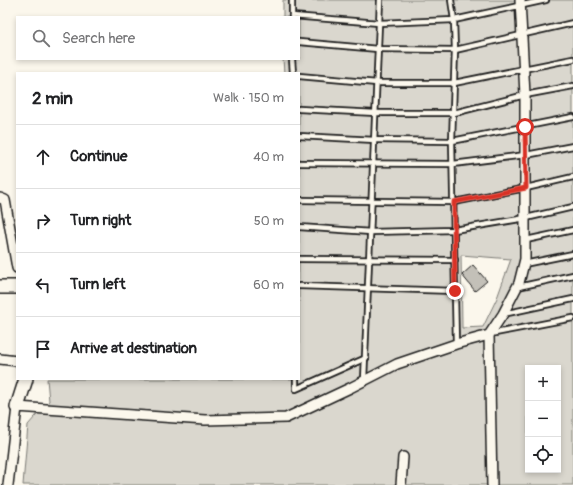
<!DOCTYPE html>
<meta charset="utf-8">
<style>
:root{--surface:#fff;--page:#f2f2f2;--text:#202124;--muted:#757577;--line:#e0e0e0}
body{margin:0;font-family:Pangolin,sans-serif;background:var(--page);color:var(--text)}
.controls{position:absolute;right:12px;bottom:12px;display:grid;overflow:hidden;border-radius:0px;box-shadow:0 2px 6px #0003}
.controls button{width:36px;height:36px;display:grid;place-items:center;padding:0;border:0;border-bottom:1px solid var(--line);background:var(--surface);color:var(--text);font:20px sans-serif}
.stop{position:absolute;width:12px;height:12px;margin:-9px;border:3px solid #d93025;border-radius:50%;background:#fff}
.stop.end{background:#d93025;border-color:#fff;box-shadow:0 1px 4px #0008}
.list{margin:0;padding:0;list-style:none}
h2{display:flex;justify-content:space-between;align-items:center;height:52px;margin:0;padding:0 16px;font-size:17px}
h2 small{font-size:13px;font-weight:400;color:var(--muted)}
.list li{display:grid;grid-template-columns:26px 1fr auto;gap:12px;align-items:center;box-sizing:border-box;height:64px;padding:0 16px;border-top:1px solid var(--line)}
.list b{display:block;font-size:15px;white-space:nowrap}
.list em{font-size:13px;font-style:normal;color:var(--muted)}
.icon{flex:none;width:22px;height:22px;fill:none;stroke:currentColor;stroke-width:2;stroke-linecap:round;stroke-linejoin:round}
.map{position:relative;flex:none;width:573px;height:485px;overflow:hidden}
.search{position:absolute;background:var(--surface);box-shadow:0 2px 6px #0003;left:16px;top:16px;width:284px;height:44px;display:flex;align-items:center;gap:10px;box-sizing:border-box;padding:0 14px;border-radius:0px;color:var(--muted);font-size:15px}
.panel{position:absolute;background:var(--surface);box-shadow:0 2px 6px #0003;left:16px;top:72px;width:284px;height:308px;border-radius:0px}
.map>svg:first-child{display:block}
.green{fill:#dad7ce;stroke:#7b7a75;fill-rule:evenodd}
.building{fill:#c3c0b8;stroke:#1c1c1c}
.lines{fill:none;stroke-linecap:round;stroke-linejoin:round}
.lane-casing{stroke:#1c1c1c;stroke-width:8}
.street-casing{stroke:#1c1c1c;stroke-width:12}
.secondary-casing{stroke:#1c1c1c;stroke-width:16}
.lane{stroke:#fbf7ec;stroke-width:4.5}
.street{stroke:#fbf7ec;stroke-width:9}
.secondary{stroke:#fbf7ec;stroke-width:13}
.route{stroke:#d93025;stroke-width:5}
</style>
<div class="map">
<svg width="573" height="485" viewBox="0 0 573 485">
<rect width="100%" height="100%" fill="#fbf7ec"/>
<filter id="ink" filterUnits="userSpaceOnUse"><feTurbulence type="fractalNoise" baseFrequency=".025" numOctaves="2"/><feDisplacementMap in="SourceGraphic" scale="8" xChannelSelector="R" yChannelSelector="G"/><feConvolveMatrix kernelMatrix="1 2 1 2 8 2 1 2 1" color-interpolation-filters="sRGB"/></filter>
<g filter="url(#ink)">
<!-- green -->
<path class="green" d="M283,0H573V485H23L28,425L49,401L47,379H299V73H284L283,59H299V17H283ZM461,255L511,259L497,298L483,327L462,328ZM528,368H558V470H528Z"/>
<!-- building -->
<polygon class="building" points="473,265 487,281 475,291 462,275"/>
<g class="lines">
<defs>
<g id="lane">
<polyline points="292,0 292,17"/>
<polyline points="451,0 454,20 455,50 452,141 456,344"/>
<polyline points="292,16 379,23 454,20 546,0"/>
<polyline points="299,42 378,49 455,50 573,23"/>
<polyline points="292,59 293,73"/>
<polyline points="299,76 377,83 454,83 573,59"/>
<polyline points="299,109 376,113 454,113 525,95 573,86"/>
<polyline points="299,136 375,140 452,141 573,117"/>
<polyline points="299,163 453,164 526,155 573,146"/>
<polyline points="299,200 454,202 526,188 573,177"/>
<polyline points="299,227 371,232 454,230 526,218 573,207"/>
<polyline points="526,240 573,230"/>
<polyline points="299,259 455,260"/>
<polyline points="524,264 573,254"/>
<polyline points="299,286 455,291"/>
<polyline points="518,287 573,275"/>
<polyline points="503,314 573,299"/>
<polyline points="490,334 573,318"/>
<polyline points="296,379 296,389 366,358"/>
<polyline points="364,380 380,0"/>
</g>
<g id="street">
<polyline points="0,198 5,200 17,268"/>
<polyline points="489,335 492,485"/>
<polyline points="0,359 17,361"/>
<polyline points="8,485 17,407 205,420 286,418 350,388 397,364 456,344 489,335 503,314 519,283 525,259 525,95 520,0"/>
<polyline points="401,485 403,457"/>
</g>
<g id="secondary">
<polyline points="0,287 17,287"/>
<polyline points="17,407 26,379"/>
</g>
</defs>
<!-- lane casing -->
<use href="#lane" class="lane-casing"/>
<!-- street casing -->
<use href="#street" class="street-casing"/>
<!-- secondary casing -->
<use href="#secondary" class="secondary-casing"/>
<!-- lane -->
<use href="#lane" class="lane"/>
<!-- street -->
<use href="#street" class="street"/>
<!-- secondary -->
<use href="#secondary" class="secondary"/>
</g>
</g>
<g class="lines" filter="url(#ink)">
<!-- route -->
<polyline class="route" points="455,291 454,202 526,188 525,127"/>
</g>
</svg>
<div class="controls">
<button>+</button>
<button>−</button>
<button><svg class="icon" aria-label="locate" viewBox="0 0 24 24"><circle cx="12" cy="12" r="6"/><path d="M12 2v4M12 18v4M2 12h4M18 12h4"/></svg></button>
</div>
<div class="stop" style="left:525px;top:127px"></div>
<div class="stop end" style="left:455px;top:291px"></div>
<div class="search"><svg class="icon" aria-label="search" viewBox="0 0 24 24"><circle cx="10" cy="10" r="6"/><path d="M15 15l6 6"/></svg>Search here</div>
<section class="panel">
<h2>2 min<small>Walk · 150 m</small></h2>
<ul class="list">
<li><svg class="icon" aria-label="ahead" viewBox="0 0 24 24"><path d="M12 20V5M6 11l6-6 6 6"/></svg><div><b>Continue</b></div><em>40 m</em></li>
<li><svg class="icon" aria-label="right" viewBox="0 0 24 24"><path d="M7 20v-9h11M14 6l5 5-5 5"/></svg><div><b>Turn right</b></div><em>50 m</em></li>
<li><svg class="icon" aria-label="left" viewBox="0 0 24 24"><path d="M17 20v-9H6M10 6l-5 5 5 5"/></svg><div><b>Turn left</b></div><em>60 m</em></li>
<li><svg class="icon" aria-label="arrive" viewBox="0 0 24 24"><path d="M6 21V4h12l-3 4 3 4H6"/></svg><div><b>Arrive at destination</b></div></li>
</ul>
</section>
</div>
